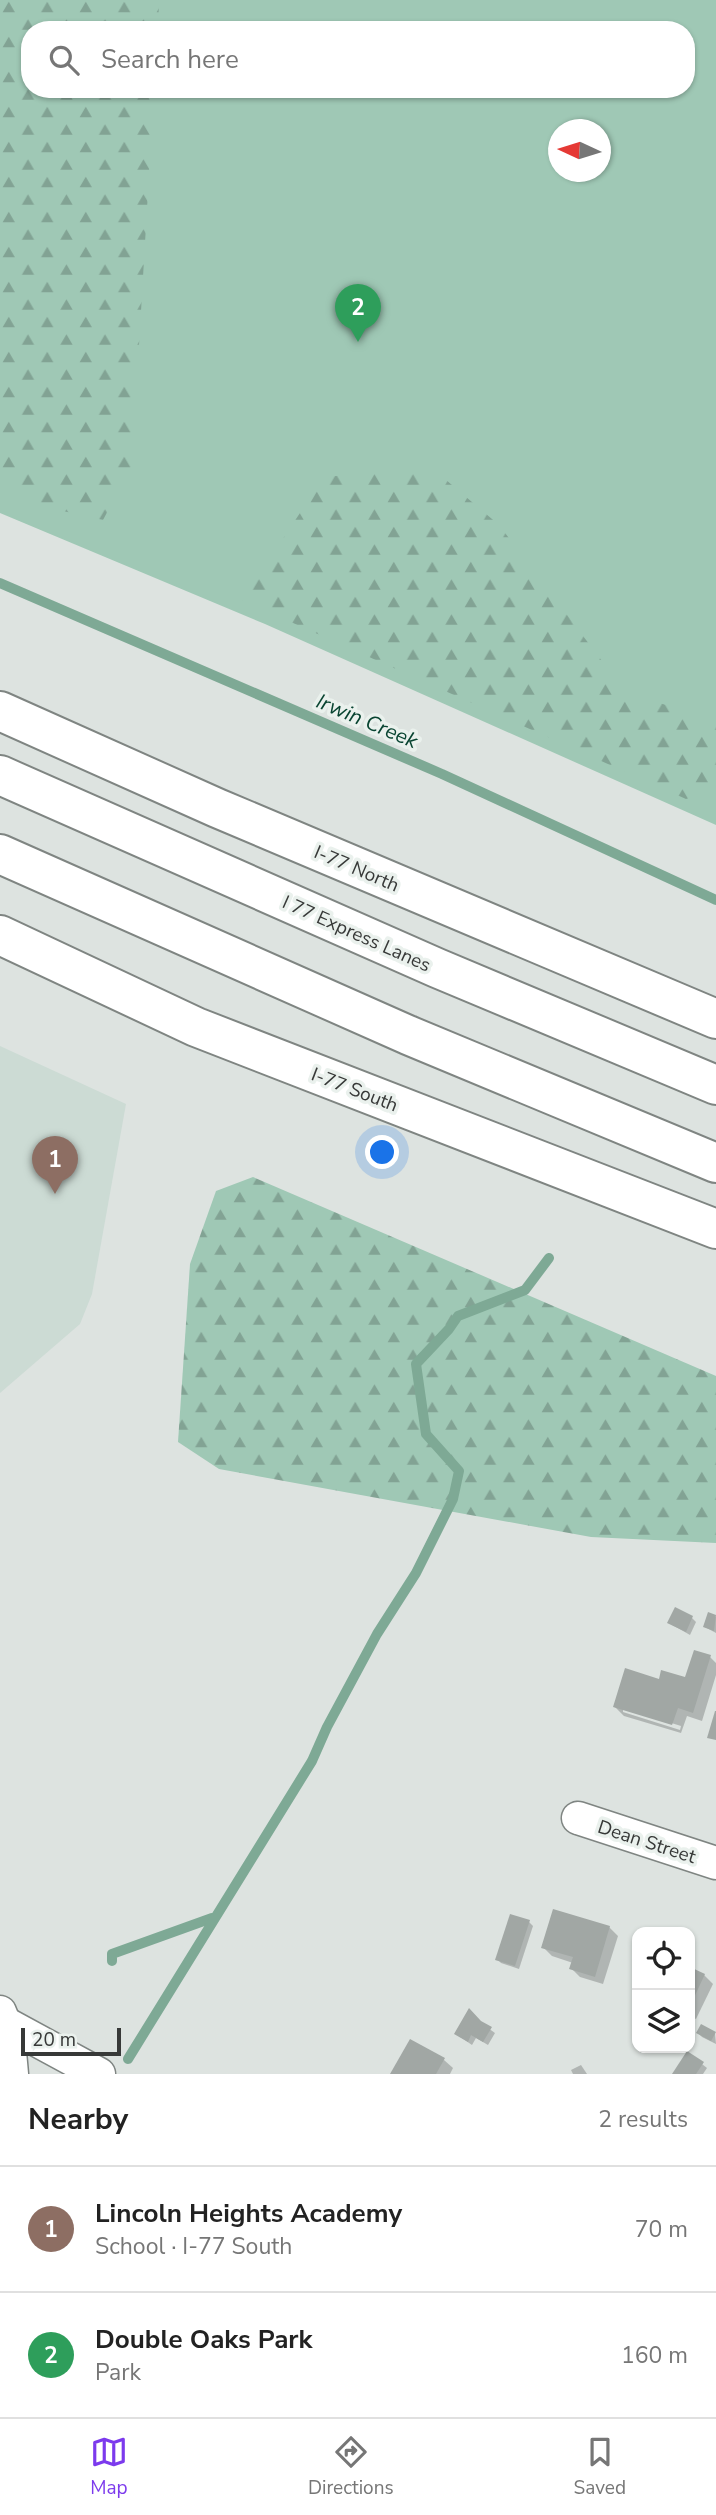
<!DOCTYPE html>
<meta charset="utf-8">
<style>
:root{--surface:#fff;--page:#f6f6f6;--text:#222;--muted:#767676;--line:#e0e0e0;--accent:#7c3aed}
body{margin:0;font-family:"Nunito Sans",sans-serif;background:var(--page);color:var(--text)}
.controls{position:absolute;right:21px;bottom:21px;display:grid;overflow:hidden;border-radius:14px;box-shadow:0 2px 5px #0004}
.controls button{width:63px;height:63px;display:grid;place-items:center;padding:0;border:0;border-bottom:2px solid var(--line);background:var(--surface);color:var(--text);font:35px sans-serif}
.compass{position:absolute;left:548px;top:119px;width:63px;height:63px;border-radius:50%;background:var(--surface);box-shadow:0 2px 5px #0004;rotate:274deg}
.scale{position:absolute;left:21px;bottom:18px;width:100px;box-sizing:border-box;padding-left:7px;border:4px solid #373938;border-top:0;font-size:19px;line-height:24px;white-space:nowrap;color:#373938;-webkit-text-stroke:5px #eaf1ed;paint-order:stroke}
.you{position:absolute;left:383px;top:1153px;width:24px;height:24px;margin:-18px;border:5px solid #fff;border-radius:50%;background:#1a73e8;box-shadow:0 0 0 10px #1a73e833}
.badge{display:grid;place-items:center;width:46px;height:46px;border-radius:50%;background:var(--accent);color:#fff;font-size:23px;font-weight:700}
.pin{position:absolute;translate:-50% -58px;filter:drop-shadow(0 2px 4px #0008)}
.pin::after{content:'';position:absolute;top:37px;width:24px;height:21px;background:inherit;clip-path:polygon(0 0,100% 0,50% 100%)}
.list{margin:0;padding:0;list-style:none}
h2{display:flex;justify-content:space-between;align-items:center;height:91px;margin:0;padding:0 28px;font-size:30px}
h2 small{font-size:23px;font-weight:400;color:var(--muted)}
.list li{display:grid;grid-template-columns:46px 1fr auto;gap:21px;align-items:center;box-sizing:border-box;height:126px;padding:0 28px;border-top:2px solid var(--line)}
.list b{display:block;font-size:26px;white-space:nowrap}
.list p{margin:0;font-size:23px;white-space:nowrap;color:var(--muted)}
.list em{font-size:23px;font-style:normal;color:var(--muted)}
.icon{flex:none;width:38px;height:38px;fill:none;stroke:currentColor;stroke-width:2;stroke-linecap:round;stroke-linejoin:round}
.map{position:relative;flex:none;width:716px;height:2074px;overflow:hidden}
.search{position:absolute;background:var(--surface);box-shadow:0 2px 5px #0004;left:21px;right:21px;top:21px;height:77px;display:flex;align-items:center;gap:18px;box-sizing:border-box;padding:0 24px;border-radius:28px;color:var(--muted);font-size:26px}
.sheet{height:343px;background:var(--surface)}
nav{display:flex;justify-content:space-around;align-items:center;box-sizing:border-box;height:98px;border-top:2px solid var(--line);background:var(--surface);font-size:19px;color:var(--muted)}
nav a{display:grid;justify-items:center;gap:4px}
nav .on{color:var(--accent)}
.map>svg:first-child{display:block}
.built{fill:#ccdbd4}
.green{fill:#9fc8b5;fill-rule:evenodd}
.forest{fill:url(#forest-firs)}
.shadow{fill:#0003;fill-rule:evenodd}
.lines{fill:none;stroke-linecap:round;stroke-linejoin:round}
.stream{stroke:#7ea995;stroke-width:10}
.building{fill:#a1a7a4}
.street-casing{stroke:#7f8582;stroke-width:35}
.highway-casing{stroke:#7f8582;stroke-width:42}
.street{stroke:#fff;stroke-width:32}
.highway{stroke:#fff;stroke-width:38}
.labels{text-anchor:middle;stroke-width:7;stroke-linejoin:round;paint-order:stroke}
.street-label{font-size:19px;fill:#373938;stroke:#eaf1ed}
.water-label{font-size:21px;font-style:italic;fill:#084431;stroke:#eaf1ed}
</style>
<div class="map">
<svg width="716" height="2074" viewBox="0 0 716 2074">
<defs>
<pattern id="forest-firs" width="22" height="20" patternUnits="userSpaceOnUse" patternTransform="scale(1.75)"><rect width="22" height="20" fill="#9fc8b5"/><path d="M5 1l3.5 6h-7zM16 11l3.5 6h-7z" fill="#82a394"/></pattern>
</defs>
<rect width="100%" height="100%" fill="#dde3e0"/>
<!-- built -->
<polygon class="built" points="0,1046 126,1104 92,1294 80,1324 0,1393"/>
<!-- green -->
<path class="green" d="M0,0H716V825L265,624L0,513ZM30,30H686V89H30ZM558,130H600V172H558Z"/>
<!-- forest -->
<g class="forest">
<polygon points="0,0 159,0 158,30 30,30 30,89 154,89 132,465 103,520 54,509 0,484"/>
<polygon points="432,468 499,525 627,694 716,719 716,790 686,799 242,600 324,477"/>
<polygon points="253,1177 716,1376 716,1543 591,1537 219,1469 178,1442 190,1264 216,1191"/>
</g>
<!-- shadow -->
<g class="shadow">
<polygon points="710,1615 716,1617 716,1633 705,1627"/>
<polygon points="692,1618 696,1622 690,1635 669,1623"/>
<path d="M710,1657L716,1663V1675L702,1721L687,1716L681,1733L624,1716L615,1707L686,1679ZM623,1708L681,1726L680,1730L623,1712Z"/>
<polygon points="529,1922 533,1926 519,1969 501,1963 497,1959"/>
<polygon points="609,1927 618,1936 603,1984 580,1977 571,1968 573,1963 552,1956 543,1947"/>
<polygon points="690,1969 704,1975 713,1984 696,2019 690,2016"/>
<polygon points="637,1983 637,1999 632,1994"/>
<polygon points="481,2023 495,2033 488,2045 476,2038 472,2045 456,2034"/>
<polygon points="698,2033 715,2034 716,2044 702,2037"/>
<polygon points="688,2053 707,2068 703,2074 674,2074"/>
<polygon points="444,2060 453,2068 450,2074 392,2074"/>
<polygon points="581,2065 587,2074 573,2074 571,2070"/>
</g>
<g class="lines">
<!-- stream -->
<g class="stream">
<polyline points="0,583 442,774 716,900"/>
<polyline points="112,1961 112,1954 212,1918"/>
<polyline points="128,2059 312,1761 327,1727 377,1634 416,1573 453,1499 459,1471 426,1434 416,1364 449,1329 458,1316 525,1290 549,1258"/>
</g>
</g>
<!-- building -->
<g class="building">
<polygon points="675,1607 693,1616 686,1632 667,1623"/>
<polygon points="708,1612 716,1615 714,1631 703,1627"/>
<polygon points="694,1650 711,1655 693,1713 678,1708 672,1725 613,1707 625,1668 659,1679 661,1670 685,1677"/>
<polygon points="715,1711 716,1711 716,1740 707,1738"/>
<polygon points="553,1909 610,1926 595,1977 569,1969 573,1957 541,1948"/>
<polygon points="510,1914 530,1920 515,1966 495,1960"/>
<polygon points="690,1967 705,1974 690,2006"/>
<polygon points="469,2008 481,2021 492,2027 483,2042 471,2035 468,2042 454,2034"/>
<polygon points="701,2024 716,2032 711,2041 696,2033"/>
<polygon points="410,2039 445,2058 436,2074 390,2074"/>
<polygon points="687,2051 704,2062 696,2074 672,2074"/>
</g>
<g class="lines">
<defs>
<g id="street">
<polyline points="578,1818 716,1863"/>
<path d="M0,2012C9,2032 10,2052 12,2074"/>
<polyline points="5,2023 99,2074"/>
</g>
<g id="highway">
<polyline points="0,711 217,808 716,1019"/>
<polyline points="0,775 437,968 716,1085"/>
<polyline points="0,854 408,1035 716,1163"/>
<polyline points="0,935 196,1027 716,1229"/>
</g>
</defs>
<!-- street casing -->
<use href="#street" class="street-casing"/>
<!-- highway casing -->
<use href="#highway" class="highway-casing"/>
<!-- street -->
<use href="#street" class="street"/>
<!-- highway -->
<use href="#highway" class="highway"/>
</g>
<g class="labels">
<!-- street labels -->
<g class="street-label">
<text transform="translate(357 868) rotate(23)" y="7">I-77 North</text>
<text transform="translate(357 933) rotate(24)" y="7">I 77 Express Lanes</text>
<text transform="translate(355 1089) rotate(21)" y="7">I-77 South</text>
<text transform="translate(647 1841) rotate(18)" y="7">Dean Street</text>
</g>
<!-- water labels -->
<g class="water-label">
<text transform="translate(367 721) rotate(23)" y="7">Irwin Creek</text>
</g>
</g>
</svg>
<div class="controls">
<button><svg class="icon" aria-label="locate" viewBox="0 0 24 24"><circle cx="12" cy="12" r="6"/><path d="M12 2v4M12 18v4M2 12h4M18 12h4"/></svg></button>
<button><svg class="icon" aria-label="layers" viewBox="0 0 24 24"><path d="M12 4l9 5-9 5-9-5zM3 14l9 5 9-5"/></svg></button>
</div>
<svg class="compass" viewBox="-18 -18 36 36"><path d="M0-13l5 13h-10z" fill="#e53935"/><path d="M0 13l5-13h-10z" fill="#767676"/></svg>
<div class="scale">20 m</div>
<div class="you"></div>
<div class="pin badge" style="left:55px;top:1194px;background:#8d6e63">1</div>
<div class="pin badge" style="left:358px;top:342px;background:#2e9e5b">2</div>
<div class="search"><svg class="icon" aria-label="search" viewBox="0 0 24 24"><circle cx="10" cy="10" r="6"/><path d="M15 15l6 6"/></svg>Search here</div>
</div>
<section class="sheet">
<h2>Nearby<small>2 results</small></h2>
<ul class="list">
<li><span class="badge" style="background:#8d6e63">1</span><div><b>Lincoln Heights Academy</b><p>School · I-77 South</p></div><em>70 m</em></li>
<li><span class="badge" style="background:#2e9e5b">2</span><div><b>Double Oaks Park</b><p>Park</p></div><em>160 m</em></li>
</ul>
</section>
<nav>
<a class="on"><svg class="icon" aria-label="map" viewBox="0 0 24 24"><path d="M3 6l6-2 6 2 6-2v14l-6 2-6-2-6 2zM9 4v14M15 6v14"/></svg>Map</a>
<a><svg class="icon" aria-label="directions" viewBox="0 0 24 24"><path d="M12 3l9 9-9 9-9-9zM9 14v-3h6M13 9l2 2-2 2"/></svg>Directions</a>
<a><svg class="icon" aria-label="saved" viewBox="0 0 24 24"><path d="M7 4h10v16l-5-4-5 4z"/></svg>Saved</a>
</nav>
